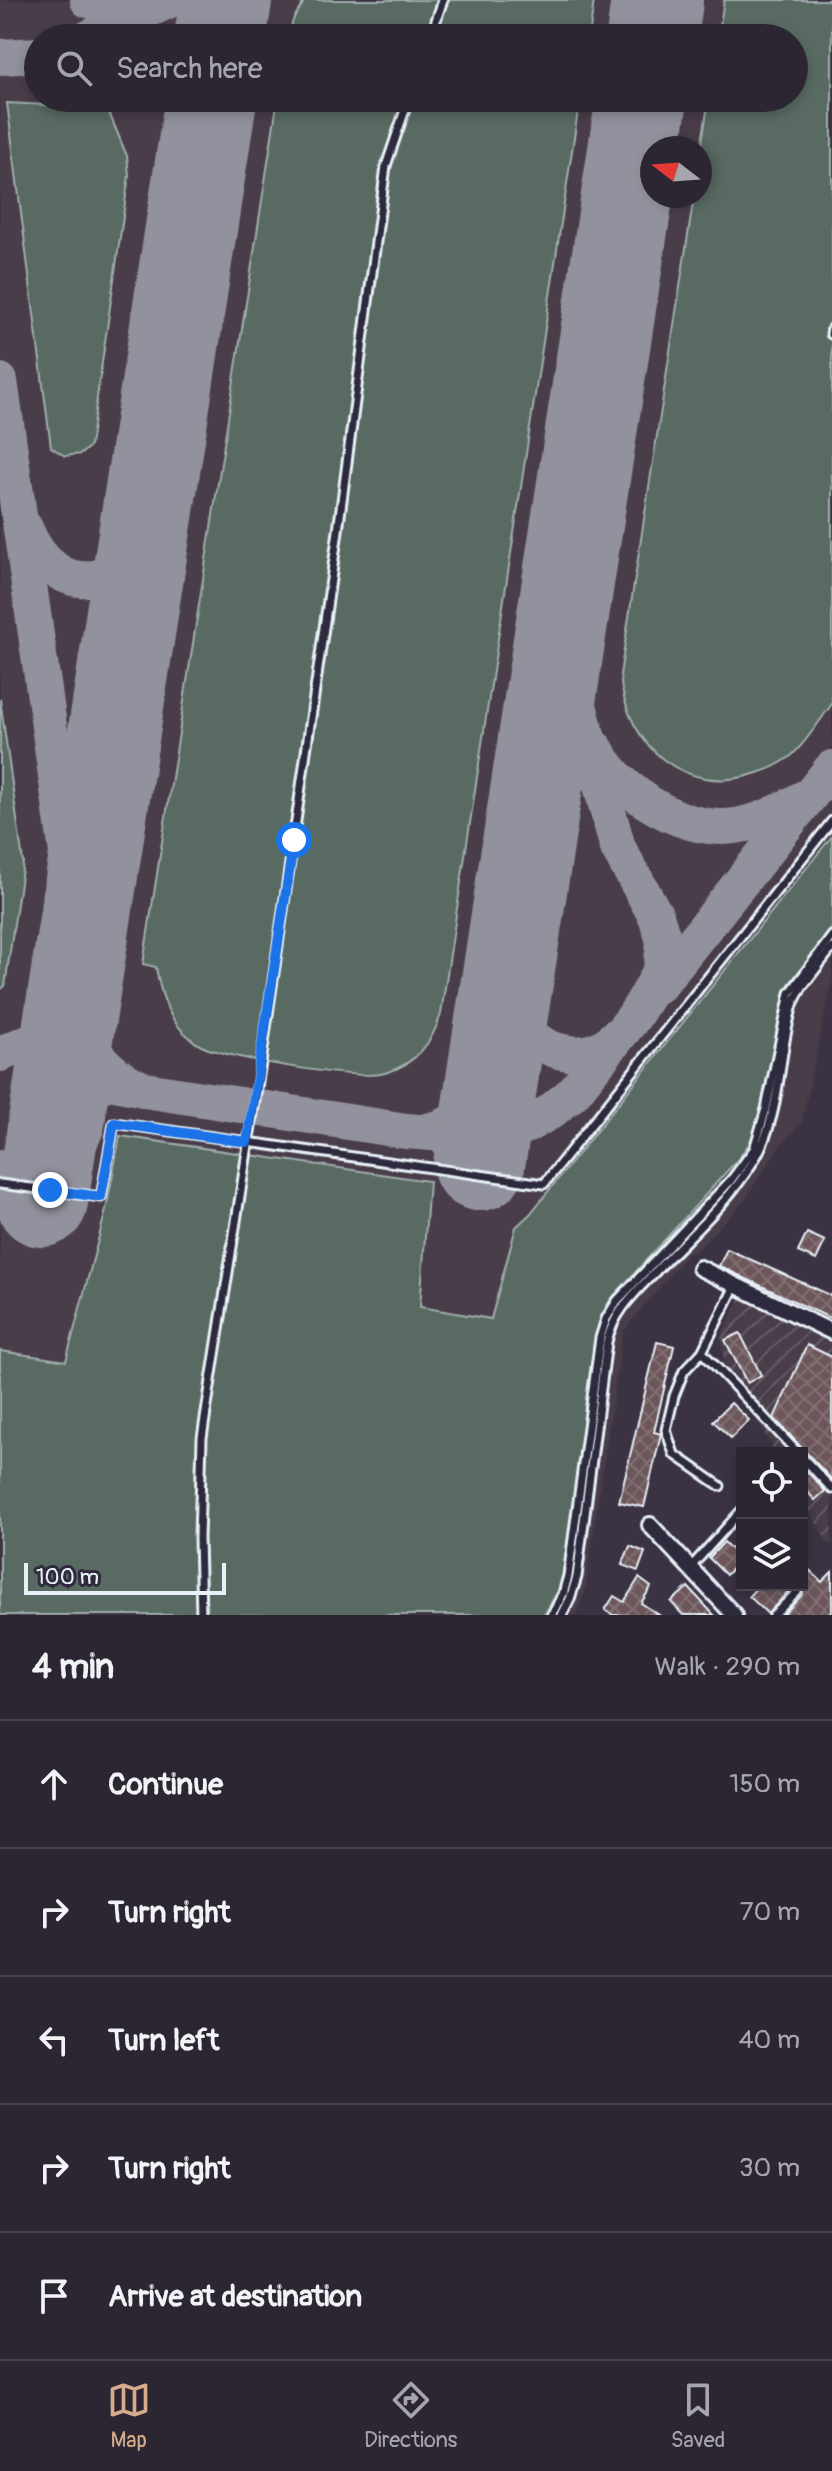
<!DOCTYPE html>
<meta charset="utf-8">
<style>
:root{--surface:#2c2632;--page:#38323e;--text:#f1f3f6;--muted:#a6a5ac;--line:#48434d;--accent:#d6ab8b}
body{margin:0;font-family:Pangolin,sans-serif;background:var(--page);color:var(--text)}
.controls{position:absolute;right:24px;bottom:24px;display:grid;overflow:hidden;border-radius:0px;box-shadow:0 4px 12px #0003}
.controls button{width:72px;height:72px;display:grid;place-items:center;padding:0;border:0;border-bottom:2px solid var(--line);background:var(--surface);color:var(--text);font:40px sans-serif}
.compass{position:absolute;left:640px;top:136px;width:72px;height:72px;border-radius:50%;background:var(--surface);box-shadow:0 4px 12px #0003;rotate:287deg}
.scale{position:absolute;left:24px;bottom:20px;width:202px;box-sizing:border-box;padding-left:8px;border:4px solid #e8f1f8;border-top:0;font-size:22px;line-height:28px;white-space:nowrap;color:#e8f1f8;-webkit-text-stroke:6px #2f2a3d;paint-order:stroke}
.stop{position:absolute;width:24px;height:24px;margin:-18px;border:6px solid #1a73e8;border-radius:50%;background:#fff}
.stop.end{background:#1a73e8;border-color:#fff;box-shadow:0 2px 8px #0008}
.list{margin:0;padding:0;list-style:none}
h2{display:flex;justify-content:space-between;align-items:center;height:104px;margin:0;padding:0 32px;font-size:34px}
h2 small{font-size:26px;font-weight:400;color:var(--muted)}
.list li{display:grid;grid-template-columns:52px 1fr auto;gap:24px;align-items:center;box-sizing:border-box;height:128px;padding:0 32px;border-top:2px solid var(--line)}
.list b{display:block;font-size:30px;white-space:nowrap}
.list em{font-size:26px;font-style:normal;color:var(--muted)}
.icon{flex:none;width:44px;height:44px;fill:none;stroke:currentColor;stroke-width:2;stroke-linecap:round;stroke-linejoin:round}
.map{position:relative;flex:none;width:832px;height:1615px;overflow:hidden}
.search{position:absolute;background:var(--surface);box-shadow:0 4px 12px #0003;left:24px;right:24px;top:24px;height:88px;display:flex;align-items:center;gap:20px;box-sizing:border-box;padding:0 28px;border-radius:44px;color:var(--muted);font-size:30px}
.sheet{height:744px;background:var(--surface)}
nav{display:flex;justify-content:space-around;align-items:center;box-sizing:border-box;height:112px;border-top:2px solid var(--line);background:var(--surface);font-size:22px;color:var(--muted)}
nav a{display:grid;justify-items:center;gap:4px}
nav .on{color:var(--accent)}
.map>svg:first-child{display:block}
.built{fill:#4a3e4a;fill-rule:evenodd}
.industrial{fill:url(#industrial-furrows)}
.grass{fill:#596a62;stroke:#a0aead;stroke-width:2}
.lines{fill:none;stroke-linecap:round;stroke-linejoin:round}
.taxiway{stroke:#92929e;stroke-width:36}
.runway{stroke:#92929e;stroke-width:92}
.building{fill:url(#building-cross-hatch);stroke:#e8f1f8;stroke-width:2}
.lane-casing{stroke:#e8f1f8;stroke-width:13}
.street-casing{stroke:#e8f1f8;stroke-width:20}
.lane{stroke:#2f2a3d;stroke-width:7}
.street{stroke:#2f2a3d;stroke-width:14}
.route{stroke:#1a73e8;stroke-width:10}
</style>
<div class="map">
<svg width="832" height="1615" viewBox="0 0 832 1615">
<defs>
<pattern id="industrial-furrows" width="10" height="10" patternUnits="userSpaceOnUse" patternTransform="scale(2)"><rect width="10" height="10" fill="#4a3e4a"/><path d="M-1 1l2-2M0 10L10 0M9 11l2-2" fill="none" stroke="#645a65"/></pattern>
<pattern id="building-cross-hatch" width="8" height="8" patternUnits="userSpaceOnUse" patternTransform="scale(2)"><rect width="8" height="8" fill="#6c565a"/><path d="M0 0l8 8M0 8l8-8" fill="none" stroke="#816f72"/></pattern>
</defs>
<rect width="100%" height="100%" fill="#3b3343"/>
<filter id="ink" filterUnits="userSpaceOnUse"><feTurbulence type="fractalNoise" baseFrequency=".0125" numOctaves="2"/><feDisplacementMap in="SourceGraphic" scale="16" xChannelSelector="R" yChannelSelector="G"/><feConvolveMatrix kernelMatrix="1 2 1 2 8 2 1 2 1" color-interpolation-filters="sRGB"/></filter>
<g filter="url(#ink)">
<!-- built -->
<path class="built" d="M0,0H832V980L802,1121L779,1147L743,1202L695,1252L688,1253L623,1331L585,1591L576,1615H0ZM38,38H794V98H38ZM652,148H700V196H652Z"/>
<!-- industrial -->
<polygon class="industrial" points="742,1295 832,1338 832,1544 827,1542 802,1498 802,1453 776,1453 724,1364 721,1336"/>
<!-- grass -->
<g class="grass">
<polygon points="305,0 594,0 589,38 287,38 294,18"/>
<path d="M724,0H832V704C819,721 806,743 790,757C780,764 768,770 757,773C686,798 626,746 620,675L694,196H700V155L709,98H794V38H718Z"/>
<polygon points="69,98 103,98 127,156 129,175 90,446 81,454 65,456 51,447 7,103 46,105"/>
<path d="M278,98H580L441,1014C432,1043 416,1064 385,1073C358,1081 247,1060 216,1051C206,1049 196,1044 189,1037C168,1021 160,992 156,967L143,964Z"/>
<polygon points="0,699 23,862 5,986 0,990"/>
<polygon points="832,836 832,928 786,988 758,1121 750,1142 739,1158 610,1300 600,1319 563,1573 558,1591 544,1615 0,1615 0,1351 66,1361 106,1210 120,1136 429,1181 420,1307 491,1319 516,1227 530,1214"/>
</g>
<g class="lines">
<!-- taxiway -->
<g class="taxiway">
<polyline points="88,0 120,7 147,6"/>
<polyline points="88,38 170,0"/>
<polyline points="0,57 38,55"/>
<polyline points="180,98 196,137 198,184"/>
<polyline points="0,381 81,951"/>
<path d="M25,528C38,561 68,592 106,574C117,569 128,561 134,550C142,537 145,523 148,508"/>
<path d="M596,749C619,791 675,827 723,827C750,827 781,812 804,798"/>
<path d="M509,967C508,981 506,996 512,1010C529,1050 584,1070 615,1037"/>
<path d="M76,980C78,1034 93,1068 145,1090L406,1131L483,1137L525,1126L550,1112L573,1093L633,1018L648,994L661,970L664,941L656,916L618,848L560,636"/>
<polyline points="659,985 832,768"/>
<path d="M0,1054C46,1036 56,1021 97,1057"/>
<path d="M427,1131C467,1124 488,1093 496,1055"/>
<path d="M0,1167C36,1180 78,1163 87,1124C90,1110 86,1098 96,1087L110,1082L138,1088"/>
</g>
<!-- runway -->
<g class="runway">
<polyline points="220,38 226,0"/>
<polyline points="652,38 657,0"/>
<polyline points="479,1165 642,98"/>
<polyline points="42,1201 211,98"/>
</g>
</g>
<!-- building -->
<g class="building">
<polygon points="807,1233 825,1241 816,1260 798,1252"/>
<polygon points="727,1249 832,1296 832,1319 719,1266"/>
<polygon points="740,1333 761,1375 747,1383 725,1340"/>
<polygon points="657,1342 674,1346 654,1432 661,1434 644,1507 619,1502"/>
<polygon points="807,1345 832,1357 832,1480 774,1418"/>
<polygon points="731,1403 749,1420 731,1438 713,1421"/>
<polygon points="802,1466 825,1491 815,1500 802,1486"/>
<polygon points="724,1542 741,1559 726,1575 709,1558"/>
<polygon points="630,1546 645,1552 638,1571 622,1565"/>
<polygon points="802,1563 822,1582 832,1572 832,1610 827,1615 783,1615 803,1594 802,1588 798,1586 792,1587 768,1614 749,1596 759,1585 802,1585"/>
<polygon points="639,1578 651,1587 641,1603 659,1615 613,1615 605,1610 614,1596 624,1602"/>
<polygon points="688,1587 714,1615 683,1615 671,1602"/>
</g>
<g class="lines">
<defs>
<g id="lane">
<polyline points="430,38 443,0"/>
<polyline points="831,334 832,328"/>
<polyline points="0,1184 101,1197 114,1123 544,1184 832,821"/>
<polyline points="735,1286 702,1352 798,1453"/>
<polyline points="702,1352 684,1371 674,1396 666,1430 674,1454 720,1486"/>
<polyline points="802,1457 832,1489"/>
<polyline points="690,1568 742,1510"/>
<polyline points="201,1615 199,1538 202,1438 262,1056 338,531 386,166 409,98"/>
<polyline points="552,1615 563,1594 568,1576 600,1338 606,1319 617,1301 731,1180 754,1149 766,1109 790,993 832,936"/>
<path d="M562,1615L570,1599L577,1577L607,1342C614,1310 638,1290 659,1268C691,1234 729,1202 753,1162C783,1115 777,1053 794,1002L802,987L832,948"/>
<polyline points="774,1615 797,1592"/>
</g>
<g id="street">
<polyline points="700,1268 832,1332"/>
<polyline points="650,1525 734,1615"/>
</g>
</defs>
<!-- lane casing -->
<use href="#lane" class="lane-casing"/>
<!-- street casing -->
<use href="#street" class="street-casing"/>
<!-- lane -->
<use href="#lane" class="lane"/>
<!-- street -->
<use href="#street" class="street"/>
</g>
</g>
<g class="lines" filter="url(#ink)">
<!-- route -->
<polyline class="route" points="50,1190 101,1197 114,1123 247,1142 294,840"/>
</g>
</svg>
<div class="controls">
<button><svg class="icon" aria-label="locate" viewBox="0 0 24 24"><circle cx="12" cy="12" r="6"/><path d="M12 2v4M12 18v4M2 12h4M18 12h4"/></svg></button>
<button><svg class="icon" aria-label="layers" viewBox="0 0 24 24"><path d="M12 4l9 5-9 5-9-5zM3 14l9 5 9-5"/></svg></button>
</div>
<svg class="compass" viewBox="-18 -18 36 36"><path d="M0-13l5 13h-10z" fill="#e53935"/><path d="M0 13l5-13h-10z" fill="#a6a5ac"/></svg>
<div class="scale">100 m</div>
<div class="stop" style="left:294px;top:840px"></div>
<div class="stop end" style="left:50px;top:1190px"></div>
<div class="search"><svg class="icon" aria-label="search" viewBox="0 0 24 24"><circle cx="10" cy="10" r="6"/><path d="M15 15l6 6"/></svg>Search here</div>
</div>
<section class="sheet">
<h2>4 min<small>Walk · 290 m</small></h2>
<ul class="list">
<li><svg class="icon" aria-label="ahead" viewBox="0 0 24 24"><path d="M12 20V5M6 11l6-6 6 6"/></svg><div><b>Continue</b></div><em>150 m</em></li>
<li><svg class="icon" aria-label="right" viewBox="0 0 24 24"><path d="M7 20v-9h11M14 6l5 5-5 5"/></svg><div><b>Turn right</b></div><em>70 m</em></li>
<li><svg class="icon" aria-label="left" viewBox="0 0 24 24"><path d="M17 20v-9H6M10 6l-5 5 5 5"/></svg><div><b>Turn left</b></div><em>40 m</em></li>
<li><svg class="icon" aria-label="right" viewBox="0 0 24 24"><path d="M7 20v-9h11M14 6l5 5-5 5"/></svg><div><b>Turn right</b></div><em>30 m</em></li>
<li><svg class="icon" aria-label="arrive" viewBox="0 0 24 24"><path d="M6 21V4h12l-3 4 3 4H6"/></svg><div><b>Arrive at destination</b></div></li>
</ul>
</section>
<nav>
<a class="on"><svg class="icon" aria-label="map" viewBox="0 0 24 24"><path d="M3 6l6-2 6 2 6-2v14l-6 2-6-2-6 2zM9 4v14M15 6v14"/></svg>Map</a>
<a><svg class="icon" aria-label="directions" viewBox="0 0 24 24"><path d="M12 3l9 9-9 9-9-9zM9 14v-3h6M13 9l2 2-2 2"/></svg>Directions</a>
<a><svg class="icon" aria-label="saved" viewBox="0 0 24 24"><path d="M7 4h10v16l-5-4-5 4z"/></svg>Saved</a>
</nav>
